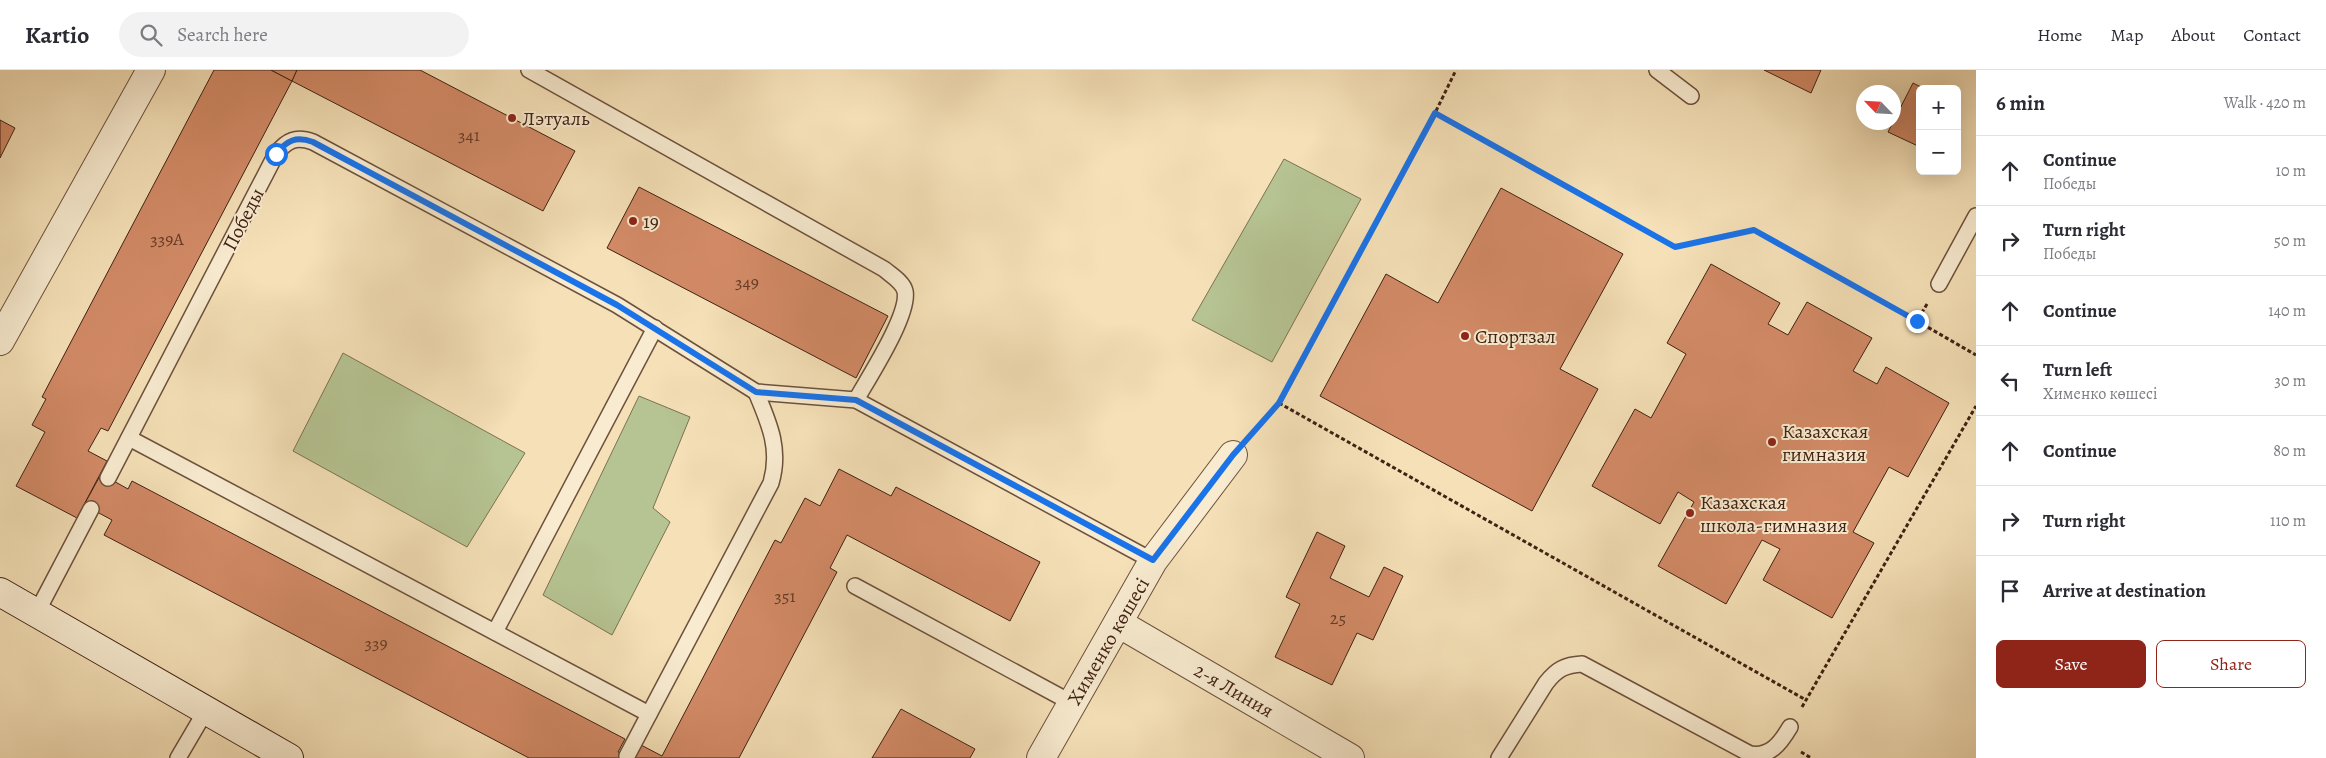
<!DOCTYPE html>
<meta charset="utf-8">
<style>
:root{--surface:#fff;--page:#f2f2f3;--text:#2b2b33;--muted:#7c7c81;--line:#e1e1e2;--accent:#8f2418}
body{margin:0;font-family:Alegreya,serif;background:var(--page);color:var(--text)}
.controls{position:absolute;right:15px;top:15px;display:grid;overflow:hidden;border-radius:8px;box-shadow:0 5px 20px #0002}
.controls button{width:45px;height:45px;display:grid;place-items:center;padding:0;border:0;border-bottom:1px solid var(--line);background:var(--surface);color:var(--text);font:25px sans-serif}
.compass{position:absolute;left:1856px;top:15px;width:45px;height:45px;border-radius:50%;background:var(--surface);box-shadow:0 5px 20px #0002;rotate:295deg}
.stop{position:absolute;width:15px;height:15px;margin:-11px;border:4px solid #1a73e8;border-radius:50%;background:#fff}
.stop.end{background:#1a73e8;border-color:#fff;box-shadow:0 1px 5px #0008}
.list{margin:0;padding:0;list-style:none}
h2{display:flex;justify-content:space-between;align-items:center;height:65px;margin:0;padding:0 20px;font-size:21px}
h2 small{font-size:16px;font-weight:400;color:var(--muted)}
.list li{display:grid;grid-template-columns:32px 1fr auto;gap:15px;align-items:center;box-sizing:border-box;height:70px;padding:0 20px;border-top:1px solid var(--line)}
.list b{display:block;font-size:19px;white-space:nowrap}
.list p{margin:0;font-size:16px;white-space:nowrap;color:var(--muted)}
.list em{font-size:16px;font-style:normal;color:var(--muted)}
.actions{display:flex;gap:10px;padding:15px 20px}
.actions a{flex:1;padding:11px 0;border:1px solid var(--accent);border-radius:8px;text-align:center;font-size:18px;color:var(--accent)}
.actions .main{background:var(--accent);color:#fff}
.icon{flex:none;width:28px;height:28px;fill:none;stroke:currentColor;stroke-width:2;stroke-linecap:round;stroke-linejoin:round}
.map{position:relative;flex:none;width:1976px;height:688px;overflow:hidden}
header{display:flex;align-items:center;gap:30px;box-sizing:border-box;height:70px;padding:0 25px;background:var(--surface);border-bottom:1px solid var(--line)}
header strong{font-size:24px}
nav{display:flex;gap:28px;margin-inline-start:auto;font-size:18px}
.search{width:350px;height:45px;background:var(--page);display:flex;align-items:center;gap:12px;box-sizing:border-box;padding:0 18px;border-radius:28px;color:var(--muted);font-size:19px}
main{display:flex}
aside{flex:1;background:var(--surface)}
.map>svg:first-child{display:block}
.green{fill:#b6c392;stroke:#7b7252}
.building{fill:#d28a66;stroke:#402113}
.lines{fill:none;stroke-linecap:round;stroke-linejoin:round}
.service-casing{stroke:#6d513c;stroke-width:18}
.minor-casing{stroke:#6d513c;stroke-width:30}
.secondary-casing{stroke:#402113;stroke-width:30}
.path{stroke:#402113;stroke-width:3;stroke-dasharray:4 2.5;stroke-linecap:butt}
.service{stroke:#f8ebd0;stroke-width:15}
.minor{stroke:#f8ebd0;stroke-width:28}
.secondary{stroke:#f8ebd0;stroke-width:28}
.route{stroke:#1a73e8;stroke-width:6}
.poi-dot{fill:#8f2418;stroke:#f8ebd0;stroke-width:2}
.labels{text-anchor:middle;stroke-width:4;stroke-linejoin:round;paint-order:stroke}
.number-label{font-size:18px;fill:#643b28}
.poi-label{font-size:20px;fill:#402113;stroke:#f8ebd0;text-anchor:start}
.street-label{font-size:20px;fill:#402113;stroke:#f8ebd0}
</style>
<header>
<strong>Kartio</strong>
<div class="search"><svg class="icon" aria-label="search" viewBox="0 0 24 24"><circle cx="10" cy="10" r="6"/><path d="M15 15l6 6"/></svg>Search here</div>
<nav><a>Home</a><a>Map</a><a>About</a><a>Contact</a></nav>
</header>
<main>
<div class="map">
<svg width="1976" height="688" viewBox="0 0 1976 688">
<rect width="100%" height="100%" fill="#f5e0b7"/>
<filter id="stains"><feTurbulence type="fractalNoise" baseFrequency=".004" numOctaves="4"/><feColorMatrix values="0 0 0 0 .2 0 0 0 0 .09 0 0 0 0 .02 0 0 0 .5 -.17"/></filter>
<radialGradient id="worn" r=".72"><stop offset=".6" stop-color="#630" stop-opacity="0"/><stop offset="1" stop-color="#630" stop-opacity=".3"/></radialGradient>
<!-- green -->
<g class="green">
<polygon points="1284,89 1361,129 1272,292 1192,250"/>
<polygon points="343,283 525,383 467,477 293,381"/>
<polygon points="639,326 690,347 653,438 670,452 612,565 543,525"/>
</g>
<!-- building -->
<g class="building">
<polygon points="214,0 271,0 292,11 108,361 101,358 88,381 107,391 77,448 16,416 45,362 32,355 46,329 42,327"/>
<polygon points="271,0 297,0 292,11"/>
<polygon points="297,0 420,0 575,81 543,141 292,11"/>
<polygon points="1764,0 1821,0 1811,23"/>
<polygon points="1913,13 1925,19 1920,19 1920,77 1888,62"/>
<polygon points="0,50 15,58 0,88"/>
<polygon points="639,117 888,246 856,308 607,178"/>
<polygon points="1501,118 1623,184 1560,299 1598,319 1532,441 1320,326 1386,204 1438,233"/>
<polygon points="1711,194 1780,233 1768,254 1788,265 1807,232 1872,268 1853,301 1877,314 1886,297 1949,333 1908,407 1889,397 1853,462 1874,473 1832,548 1763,510 1780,479 1762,470 1726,534 1658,496 1694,432 1678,422 1660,454 1592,416 1635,339 1651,348 1686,284 1667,273"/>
<polygon points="839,399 891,426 896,417 1040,492 1010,551 847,465 830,498 837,502 739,688 634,688 641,675 662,686 775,470 781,473 805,428 820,436"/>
<polygon points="101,404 128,419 132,411 625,669 618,682 630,688 529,688 104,465 112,450 84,435"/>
<polygon points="1317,462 1345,476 1330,508 1369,527 1384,497 1403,506 1373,570 1357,563 1332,615 1275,587 1300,534 1286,527"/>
<polygon points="901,639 975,679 970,688 872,688"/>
</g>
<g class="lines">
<defs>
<g id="service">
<path d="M529,0L884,199C891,205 903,212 905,221C910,244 869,307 856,330"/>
<polyline points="1657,0 1691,26"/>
<polyline points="1939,214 1976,146"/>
<polyline points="129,368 649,644"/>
<path d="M108,408L276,84C287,70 296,66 313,72L617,235L756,322L856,330L1153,491"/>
<polyline points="855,516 1072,633"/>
<polyline points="37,542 91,439"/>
<polyline points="495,562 655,258"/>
<path d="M627,686L771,413C781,379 769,353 756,322"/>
<polyline points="178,688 205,642"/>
<path d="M1499,688L1546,613C1557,599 1565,595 1582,594L1750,684C1770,687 1780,674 1790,657"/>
</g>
<g id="minor">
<polyline points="0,271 151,0"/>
<polyline points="1118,553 1350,688"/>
<polyline points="1041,688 1153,491 1233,385"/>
</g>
<polyline id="secondary" points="0,522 289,688"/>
</defs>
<!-- service casing -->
<use href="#service" class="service-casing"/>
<!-- minor casing -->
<use href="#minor" class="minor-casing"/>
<!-- secondary casing -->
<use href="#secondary" class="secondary-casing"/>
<!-- path -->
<g class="path">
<polyline points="1435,43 1675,177 1754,160 1917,251"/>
<polyline points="1927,234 1917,251 1976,285"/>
<polyline points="1279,333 1806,630"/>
<polyline points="1253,362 1279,333 1435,43 1456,0"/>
<polyline points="1802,637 1976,336"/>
<polyline points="1801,682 1811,688"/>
</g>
<!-- service -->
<use href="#service" class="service"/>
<!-- minor -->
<use href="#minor" class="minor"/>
<!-- secondary -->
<use href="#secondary" class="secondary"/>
</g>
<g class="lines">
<!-- route -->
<path class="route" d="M276,84C287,70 296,66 313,72L617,235L756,322L856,330L1153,490L1233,385L1279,333L1435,43L1675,177L1754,160L1917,251"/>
</g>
<!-- markers -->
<g class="poi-dot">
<circle cx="512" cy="48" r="5"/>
<circle cx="633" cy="151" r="5"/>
<circle cx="1465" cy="266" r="5"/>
<circle cx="1772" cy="372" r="5"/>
<circle cx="1690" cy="443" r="5"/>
</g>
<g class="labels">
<!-- number labels -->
<g class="number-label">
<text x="469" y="71">341</text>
<text x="167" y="175">339А</text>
<text x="747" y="218">349</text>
<text x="785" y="532">351</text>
<text x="1338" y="554">25</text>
<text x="376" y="579">339</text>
</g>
<!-- poi labels -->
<g class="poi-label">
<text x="522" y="55">Лэтуаль</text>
<text x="643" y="158">19</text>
<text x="1475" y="273">Спортзал</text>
<text x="1782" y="368">Казахская<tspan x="1782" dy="23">гимназия</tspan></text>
<text x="1700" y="439">Казахская<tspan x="1700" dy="23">школа-гимназия</tspan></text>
</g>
<!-- street labels -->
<g class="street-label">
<text transform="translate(243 149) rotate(-63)" y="7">Победы</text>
<text transform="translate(1108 571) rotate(-60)" y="7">Хименко көшесі</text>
<text transform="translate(1234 620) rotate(30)" y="7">2-я Линия</text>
</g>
</g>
<rect width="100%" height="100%" filter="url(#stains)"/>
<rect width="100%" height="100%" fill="url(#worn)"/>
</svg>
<div class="controls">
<button>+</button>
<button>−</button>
</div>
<svg class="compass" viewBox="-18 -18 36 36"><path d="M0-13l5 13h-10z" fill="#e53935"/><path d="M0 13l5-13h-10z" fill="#7c7c81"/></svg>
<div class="stop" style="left:276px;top:84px"></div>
<div class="stop end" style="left:1917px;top:251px"></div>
</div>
<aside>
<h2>6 min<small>Walk · 420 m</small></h2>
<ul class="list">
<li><svg class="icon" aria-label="ahead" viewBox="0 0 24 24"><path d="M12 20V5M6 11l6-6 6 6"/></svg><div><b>Continue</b><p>Победы</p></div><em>10 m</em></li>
<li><svg class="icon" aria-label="right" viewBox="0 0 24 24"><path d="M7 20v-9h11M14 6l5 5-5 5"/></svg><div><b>Turn right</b><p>Победы</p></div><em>50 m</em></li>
<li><svg class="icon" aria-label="ahead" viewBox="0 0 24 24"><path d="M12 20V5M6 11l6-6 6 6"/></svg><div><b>Continue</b></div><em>140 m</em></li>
<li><svg class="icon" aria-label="left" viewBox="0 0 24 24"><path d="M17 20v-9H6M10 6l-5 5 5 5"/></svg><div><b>Turn left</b><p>Хименко көшесі</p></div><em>30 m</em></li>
<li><svg class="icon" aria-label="ahead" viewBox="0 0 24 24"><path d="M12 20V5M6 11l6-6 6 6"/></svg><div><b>Continue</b></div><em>80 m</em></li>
<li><svg class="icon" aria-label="right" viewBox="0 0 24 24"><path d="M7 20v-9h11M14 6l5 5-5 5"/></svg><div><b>Turn right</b></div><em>110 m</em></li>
<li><svg class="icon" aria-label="arrive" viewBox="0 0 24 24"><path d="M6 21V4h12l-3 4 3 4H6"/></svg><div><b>Arrive at destination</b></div></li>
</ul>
<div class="actions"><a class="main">Save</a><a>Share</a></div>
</aside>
</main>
